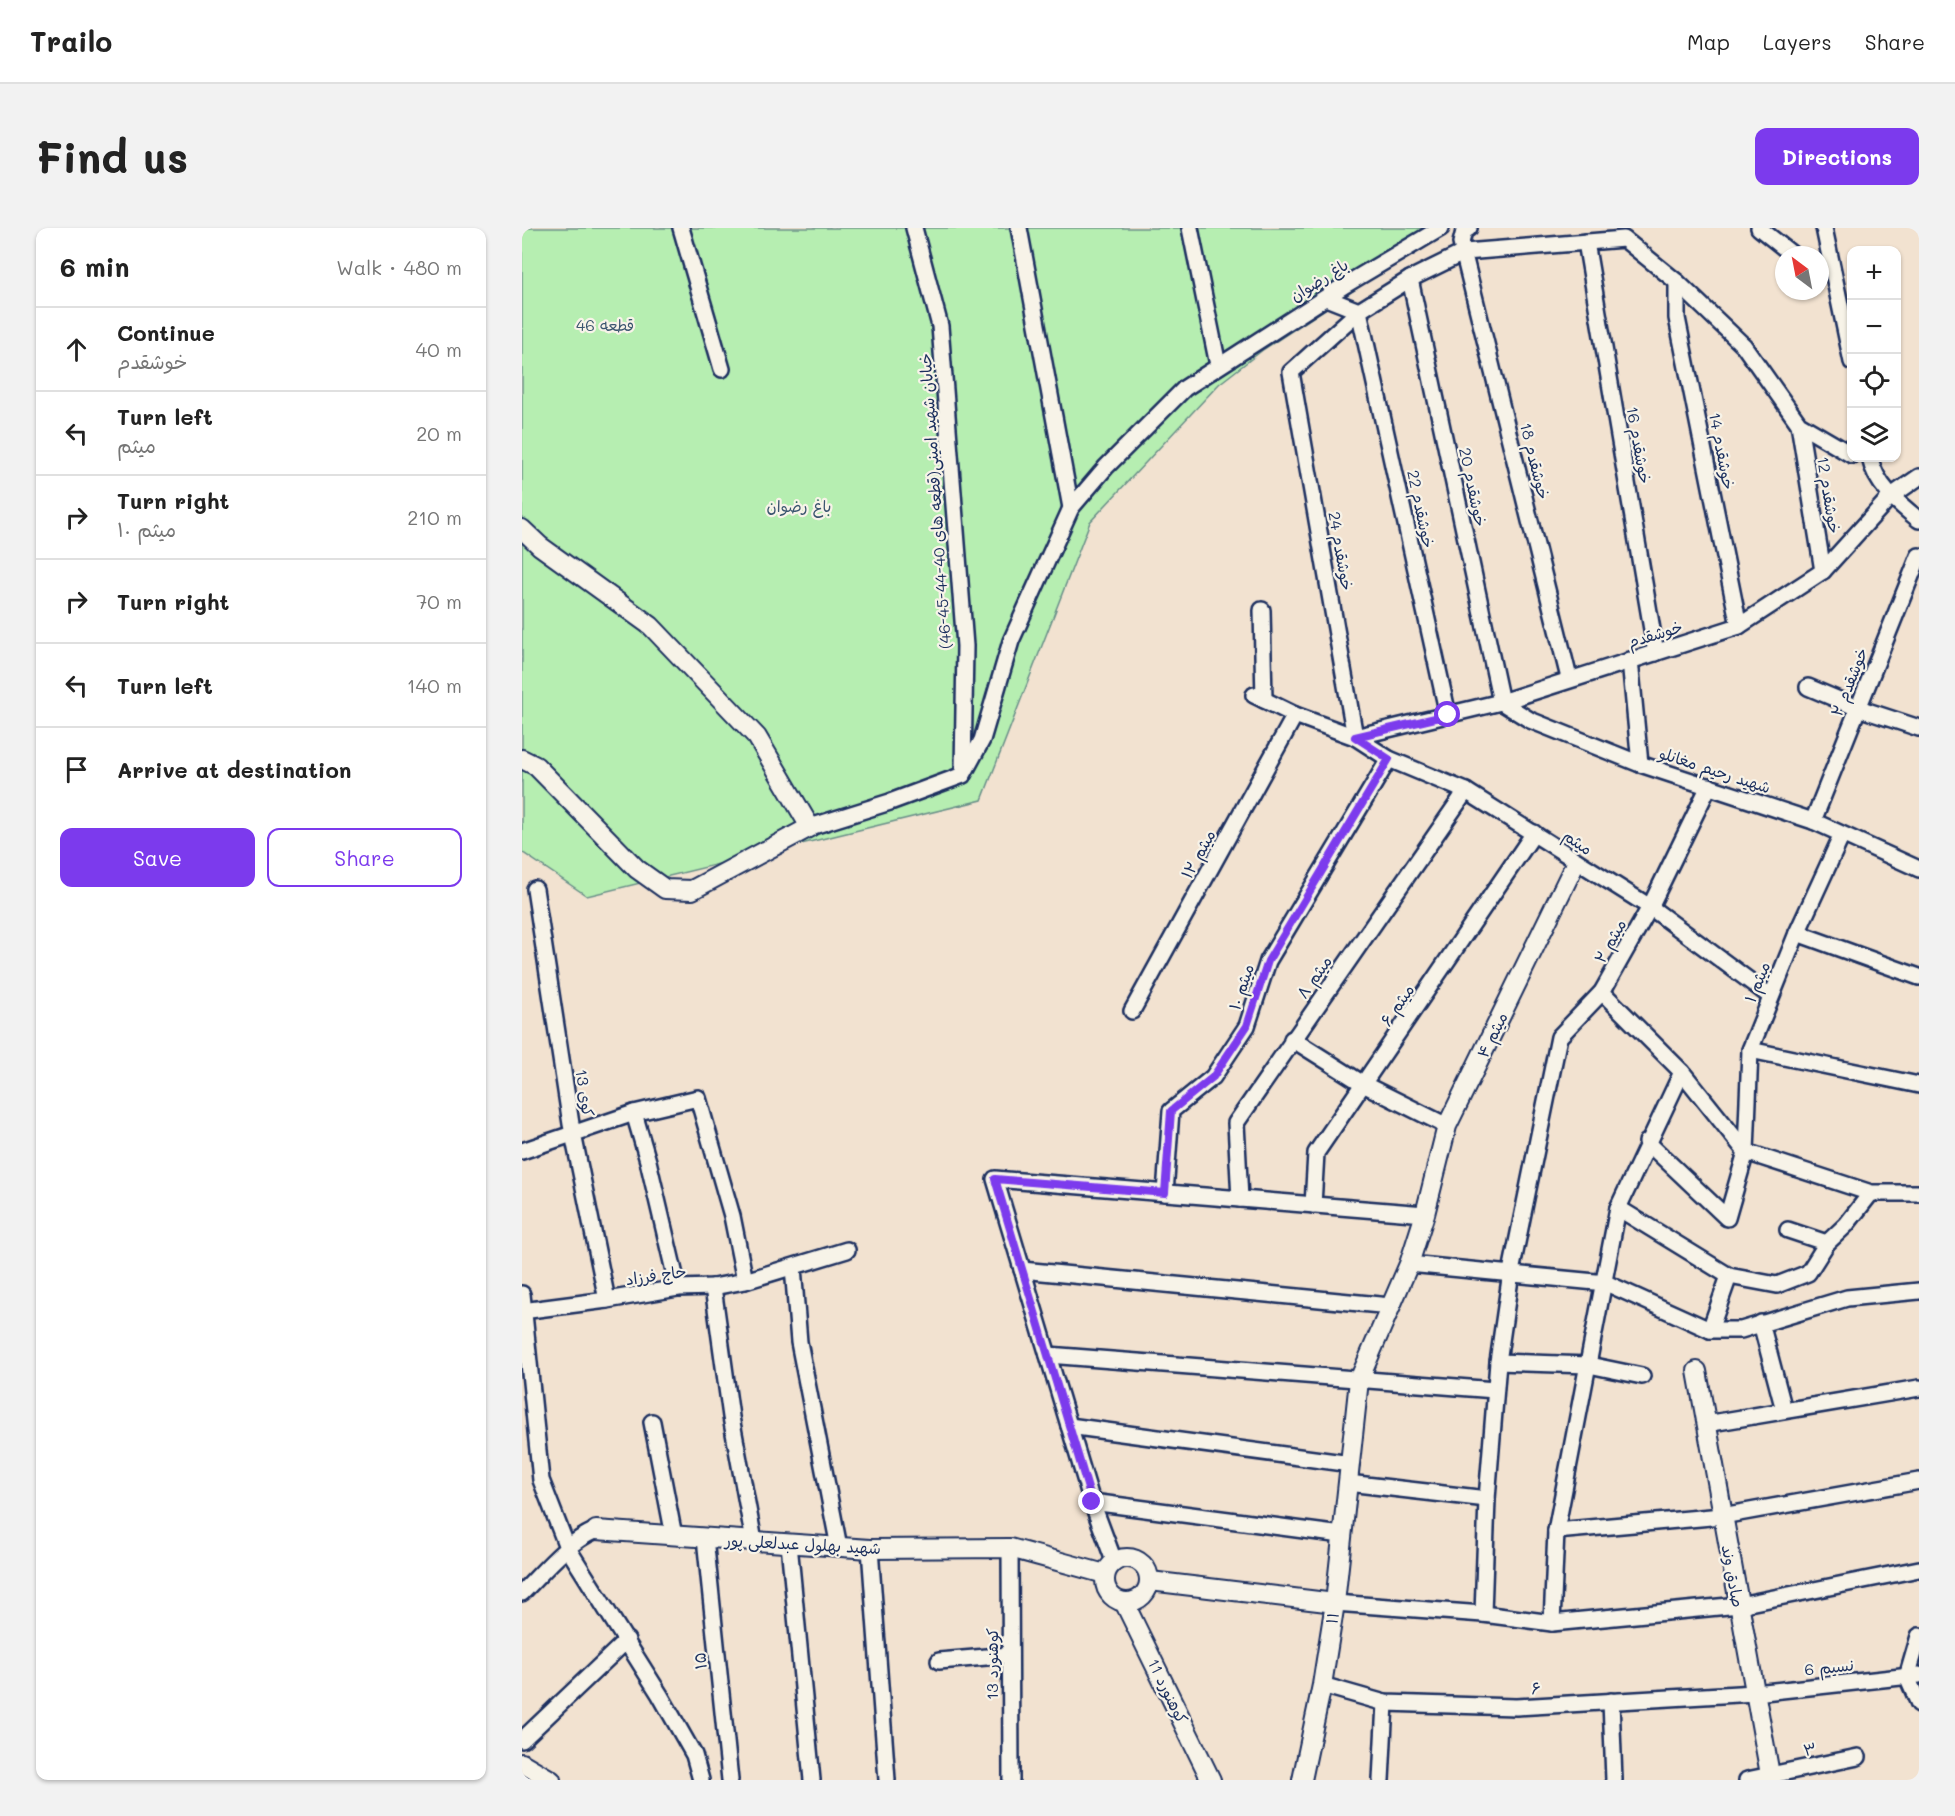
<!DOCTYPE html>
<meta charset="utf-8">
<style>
:root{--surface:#fff;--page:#f2f2f2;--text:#222;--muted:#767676;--line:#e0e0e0;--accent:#7c3aed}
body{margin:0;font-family:Mali,"Playpen Sans Arabic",sans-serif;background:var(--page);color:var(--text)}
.controls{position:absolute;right:18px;top:18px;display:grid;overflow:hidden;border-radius:12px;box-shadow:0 2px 4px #0004}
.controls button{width:54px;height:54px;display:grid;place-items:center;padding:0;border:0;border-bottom:2px solid var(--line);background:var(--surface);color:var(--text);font:30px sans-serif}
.compass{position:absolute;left:1253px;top:18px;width:54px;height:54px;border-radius:50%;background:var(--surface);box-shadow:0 2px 4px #0004;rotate:328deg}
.stop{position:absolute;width:18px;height:18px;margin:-14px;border:4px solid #7c3aed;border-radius:50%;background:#fff}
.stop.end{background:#7c3aed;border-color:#fff;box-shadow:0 2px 6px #0008}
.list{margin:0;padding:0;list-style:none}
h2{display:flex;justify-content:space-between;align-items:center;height:78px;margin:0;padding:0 24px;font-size:26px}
h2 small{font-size:20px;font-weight:400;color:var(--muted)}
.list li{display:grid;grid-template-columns:39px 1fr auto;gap:18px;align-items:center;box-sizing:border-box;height:84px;padding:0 24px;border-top:2px solid var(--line)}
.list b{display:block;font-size:22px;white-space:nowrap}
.list p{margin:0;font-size:20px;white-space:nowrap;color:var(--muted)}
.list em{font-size:20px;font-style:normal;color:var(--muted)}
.actions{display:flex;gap:12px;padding:18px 24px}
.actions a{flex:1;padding:14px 0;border:2px solid var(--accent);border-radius:12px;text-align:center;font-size:21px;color:var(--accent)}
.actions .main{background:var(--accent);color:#fff}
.icon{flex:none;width:33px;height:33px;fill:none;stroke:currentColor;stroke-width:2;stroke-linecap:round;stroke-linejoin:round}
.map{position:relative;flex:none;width:1397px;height:1552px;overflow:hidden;border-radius:12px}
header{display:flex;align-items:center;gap:36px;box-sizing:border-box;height:84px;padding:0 30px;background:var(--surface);border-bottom:2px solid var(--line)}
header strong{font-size:28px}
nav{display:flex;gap:33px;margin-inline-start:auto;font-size:21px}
.intro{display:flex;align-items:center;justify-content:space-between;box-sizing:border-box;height:144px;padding:0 36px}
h1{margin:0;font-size:42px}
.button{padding:15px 27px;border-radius:12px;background:var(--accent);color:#fff;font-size:21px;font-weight:700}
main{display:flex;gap:36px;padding:0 36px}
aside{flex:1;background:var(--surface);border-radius:12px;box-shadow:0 2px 4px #0004}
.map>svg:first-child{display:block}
.green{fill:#b6eeb1;stroke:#688e88;stroke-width:1.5}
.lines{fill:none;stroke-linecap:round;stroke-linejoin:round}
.minor-casing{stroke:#1b2f5e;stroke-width:20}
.tertiary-casing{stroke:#1b2f5e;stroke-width:22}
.minor{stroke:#f7f3e8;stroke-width:15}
.tertiary{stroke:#f7f3e8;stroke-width:18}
.route{stroke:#7c3aed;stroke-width:8}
.labels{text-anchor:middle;stroke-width:4.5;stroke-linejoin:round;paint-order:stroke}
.street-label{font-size:16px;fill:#1b2f5e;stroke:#f7f3e8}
.park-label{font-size:16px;fill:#3a556f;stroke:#f7f3e8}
</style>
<header>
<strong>Trailo</strong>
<nav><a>Map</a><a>Layers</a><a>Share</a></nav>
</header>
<div class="intro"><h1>Find us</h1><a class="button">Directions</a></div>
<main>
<aside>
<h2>6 min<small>Walk · 480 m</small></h2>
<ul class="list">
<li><svg class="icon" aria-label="ahead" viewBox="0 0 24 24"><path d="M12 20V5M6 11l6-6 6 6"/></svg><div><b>Continue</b><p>خوشقدم</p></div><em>40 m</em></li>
<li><svg class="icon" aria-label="left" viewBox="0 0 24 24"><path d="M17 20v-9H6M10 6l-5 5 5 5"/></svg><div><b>Turn left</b><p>میثم</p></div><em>20 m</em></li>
<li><svg class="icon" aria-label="right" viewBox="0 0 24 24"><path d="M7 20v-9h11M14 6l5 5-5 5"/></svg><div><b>Turn right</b><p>۱۰ میثم</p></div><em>210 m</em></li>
<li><svg class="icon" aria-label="right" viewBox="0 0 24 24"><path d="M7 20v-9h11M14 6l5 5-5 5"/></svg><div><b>Turn right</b></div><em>70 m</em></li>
<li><svg class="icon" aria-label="left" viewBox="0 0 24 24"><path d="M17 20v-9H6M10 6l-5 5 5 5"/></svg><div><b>Turn left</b></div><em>140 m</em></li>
<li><svg class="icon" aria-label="arrive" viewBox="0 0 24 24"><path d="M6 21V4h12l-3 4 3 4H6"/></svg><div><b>Arrive at destination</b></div></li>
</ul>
<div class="actions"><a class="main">Save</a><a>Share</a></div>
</aside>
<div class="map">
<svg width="1397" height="1552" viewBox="0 0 1397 1552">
<rect width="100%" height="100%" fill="#f2e2d0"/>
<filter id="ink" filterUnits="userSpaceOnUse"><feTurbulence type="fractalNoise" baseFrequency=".0167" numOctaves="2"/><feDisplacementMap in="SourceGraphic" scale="12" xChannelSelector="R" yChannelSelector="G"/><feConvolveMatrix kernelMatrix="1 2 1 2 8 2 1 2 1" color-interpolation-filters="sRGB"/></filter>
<g filter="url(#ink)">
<!-- green -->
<polygon class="green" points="0,0 927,0 742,121 697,156 568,294 460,572 65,668 0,624"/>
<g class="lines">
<defs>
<g id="minor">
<polyline points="159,0 200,141"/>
<polyline points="392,0 418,98 443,418 441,544"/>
<polyline points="497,0 549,280"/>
<polyline points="668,0 696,137"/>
<polyline points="947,0 942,3 939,15 1047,450"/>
<polyline points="1237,0 1271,27"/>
<polyline points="1302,0 1330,134"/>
<polyline points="1064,14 1134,425"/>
<polyline points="888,51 979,474 1008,492 1118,536 1291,593 1397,641"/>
<polyline points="1155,54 1155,90 1217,398"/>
<polyline points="804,70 837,83 769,144 833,509"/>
<polyline points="1277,196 1301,343"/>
<path d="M1348,230C1354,258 1376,275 1397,292"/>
<polyline points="740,382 742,472"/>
<polyline points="1108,432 1118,536"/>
<polyline points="1286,459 1336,480 1397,500"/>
<polyline points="732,467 773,487 833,509 867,531 944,563 1128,679 1248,768"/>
<polyline points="926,487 837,83 888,51 943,24 1102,11 1155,54 1222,118 1277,196 1330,227"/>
<polyline points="833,509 979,474 1217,398 1301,343 1368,269 1397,249"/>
<polyline points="1291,593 1397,328"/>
<polyline points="288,599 368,574 441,547 460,512 489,413 549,280 584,239 663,160 823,57 919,0"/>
<polyline points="13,661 49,896 85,1072"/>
<polyline points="1275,705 1397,749"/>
<polyline points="1080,764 1160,844 1224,924 1349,965 1397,965"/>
<polyline points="610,783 773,487"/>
<polyline points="770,811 843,857 925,898"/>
<polyline points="1228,822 1397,857"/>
<polyline points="112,885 126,933 156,1060"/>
<polyline points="1125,914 1205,990 1224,924 1228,822 1275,705 1320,607"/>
<polyline points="0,923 112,885 176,870 210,988 223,1053"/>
<polyline points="643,965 649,883 691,849 725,798 746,733 867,531"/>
<polyline points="718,971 714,895 944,563"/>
<polyline points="791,977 794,925 1012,605"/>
<polyline points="1096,980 1207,1048"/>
<polyline points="1266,1002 1305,1015"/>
<polyline points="887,1036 1084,1055 1188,1102 1219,1102 1325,1070 1397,1063"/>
<polyline points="271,1039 277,1114 317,1319"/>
<polyline points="500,1042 868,1078"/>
<polyline points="191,1059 209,1189 232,1313"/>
<polyline points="0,1066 19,1252 45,1319 138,1467 172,1527 179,1552"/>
<polyline points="0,1083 85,1072 156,1060 191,1059 223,1053 325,1022"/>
<polyline points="1239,1095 1262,1182"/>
<polyline points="1188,1102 1207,1048 1255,1057 1286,1045 1305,1015 1324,997 1349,965"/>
<polyline points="526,1127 973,1162"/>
<polyline points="976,1134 1067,1137 1120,1148"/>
<polyline points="130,1194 152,1308"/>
<polyline points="1184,1196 1397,1160"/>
<polyline points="547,1198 829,1236"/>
<polyline points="826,1255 965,1271"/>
<polyline points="570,1274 820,1307"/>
<polyline points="1034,1303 1096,980 1160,844"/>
<polyline points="183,1310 208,1552"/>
<polyline points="267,1316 290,1552"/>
<polyline points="488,1320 489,1552"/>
<polyline points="348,1321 365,1552"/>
<polyline points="592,1333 570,1274 473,951 903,986"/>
<path d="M0,1365C23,1342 44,1315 74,1302"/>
<polyline points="813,1375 961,1386 1030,1395 1217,1377 1397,1341"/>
<polyline points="961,1386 965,1271 976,1134 989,1044 1037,809 1080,764 1128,679 1187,558"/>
<polyline points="1030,1395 1034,1303 1200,1288 1397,1253"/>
<polyline points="417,1433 488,1427"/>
<polyline points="1385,1449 1397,1408"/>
<polyline points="1385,1449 1397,1476"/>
<polyline points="800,1457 863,1475 994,1479 1233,1465 1397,1447"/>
<polyline points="1089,1473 1092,1552"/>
<polyline points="0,1512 105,1412"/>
<polyline points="859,1552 863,1475"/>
<polyline points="1225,1552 1336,1529"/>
</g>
<g id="tertiary">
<polyline points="0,301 18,318 129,398 235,509 288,599 170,662 143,661 115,641 14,538 0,531"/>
<polyline points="1175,1143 1249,1552"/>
<polyline points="74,1302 348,1321 488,1320 583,1346"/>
<circle cx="605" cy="1352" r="22"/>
<polyline points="628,1353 813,1375 800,1457 780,1552"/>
<polyline points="602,1374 689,1552"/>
<polyline points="813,1375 837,1152 887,1036 903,986 925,898 1054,634"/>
<polyline points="0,1535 29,1552"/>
</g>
</defs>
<!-- minor casing -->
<use href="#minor" class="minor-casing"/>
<!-- tertiary casing -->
<use href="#tertiary" class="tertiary-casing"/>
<!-- minor -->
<use href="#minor" class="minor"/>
<!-- tertiary -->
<use href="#tertiary" class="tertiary"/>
</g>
</g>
<g class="lines" filter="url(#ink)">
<!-- route -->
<polyline class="route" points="570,1274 473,951 643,965 649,883 691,849 725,798 746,733 867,531 833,509 926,487"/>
</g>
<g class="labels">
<!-- street labels -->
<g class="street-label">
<text transform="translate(797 52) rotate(-32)" y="6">باغ رضوان</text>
<text transform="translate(1117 217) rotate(80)" y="6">خوشقدم 16</text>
<text transform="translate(1200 223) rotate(79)" y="6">خوشقدم 14</text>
<text transform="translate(1013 233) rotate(76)" y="6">خوشقدم 18</text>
<text transform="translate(951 259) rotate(78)" y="6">خوشقدم 20</text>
<text transform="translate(1307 267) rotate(81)" y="6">خوشقدم 12</text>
<text transform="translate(413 273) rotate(-94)" y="6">خیابان شهید امینی(قطعه های 40-44-45-46)</text>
<text transform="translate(899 281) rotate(78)" y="6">خوشقدم 22</text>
<text transform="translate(819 323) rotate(80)" y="6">خوشقدم 24</text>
<text transform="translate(1133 406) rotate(-17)" y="6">خوشقدم</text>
<text transform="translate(1327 454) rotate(-68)" y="6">۲ خوشقدم</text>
<text transform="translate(1193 542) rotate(18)" y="6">شهید رحیم مغانلو</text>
<text transform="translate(1056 614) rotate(34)" y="6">میثم</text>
<text transform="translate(676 626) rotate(-61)" y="6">۱۲ میثم</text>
<text transform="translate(1088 713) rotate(-61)" y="6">۲ میثم</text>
<text transform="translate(792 749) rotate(-55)" y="6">۸ میثم</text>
<text transform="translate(1235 754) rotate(-68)" y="6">۱ میثم</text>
<text transform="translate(719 759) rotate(-72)" y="6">۱۰ میثم</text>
<text transform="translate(875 777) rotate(-56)" y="6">۶ میثم</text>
<text transform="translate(970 807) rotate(-64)" y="6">۴ میثم</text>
<text transform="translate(63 865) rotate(81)" y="6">کوی 13</text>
<text transform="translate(134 1047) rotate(-8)" y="6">حاج فرزاد</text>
<text transform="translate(281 1316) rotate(3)" y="6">شهید بهلول عبدلعلی پور</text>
<text transform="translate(1211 1348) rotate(80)" y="6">صادق وند</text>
<text transform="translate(810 1390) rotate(-81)" y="6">۱۱</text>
<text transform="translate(178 1433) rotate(-96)" y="6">۱۵</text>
<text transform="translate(470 1436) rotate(-90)" y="6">کوهنورد 13</text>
<text transform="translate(1307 1439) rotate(-6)" y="6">نسیم 6</text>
<text transform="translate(1014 1460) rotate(-4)" y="6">۶</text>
<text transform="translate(646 1463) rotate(64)" y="6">کوهنورد 11</text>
<text transform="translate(1288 1521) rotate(-12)" y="6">۳</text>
</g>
<!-- park labels -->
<g class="park-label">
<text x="83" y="103">قطعه 46</text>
<text x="277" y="284">باغ رضوان</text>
</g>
</g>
</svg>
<div class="controls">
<button>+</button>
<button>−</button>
<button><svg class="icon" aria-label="locate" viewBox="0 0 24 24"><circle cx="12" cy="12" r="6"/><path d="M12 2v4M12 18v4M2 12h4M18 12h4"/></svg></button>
<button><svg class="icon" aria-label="layers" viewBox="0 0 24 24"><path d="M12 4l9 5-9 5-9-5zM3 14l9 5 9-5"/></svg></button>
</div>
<svg class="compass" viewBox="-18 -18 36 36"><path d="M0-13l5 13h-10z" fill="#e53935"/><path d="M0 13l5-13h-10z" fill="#767676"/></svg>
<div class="stop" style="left:926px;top:487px"></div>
<div class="stop end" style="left:570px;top:1274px"></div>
</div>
</main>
